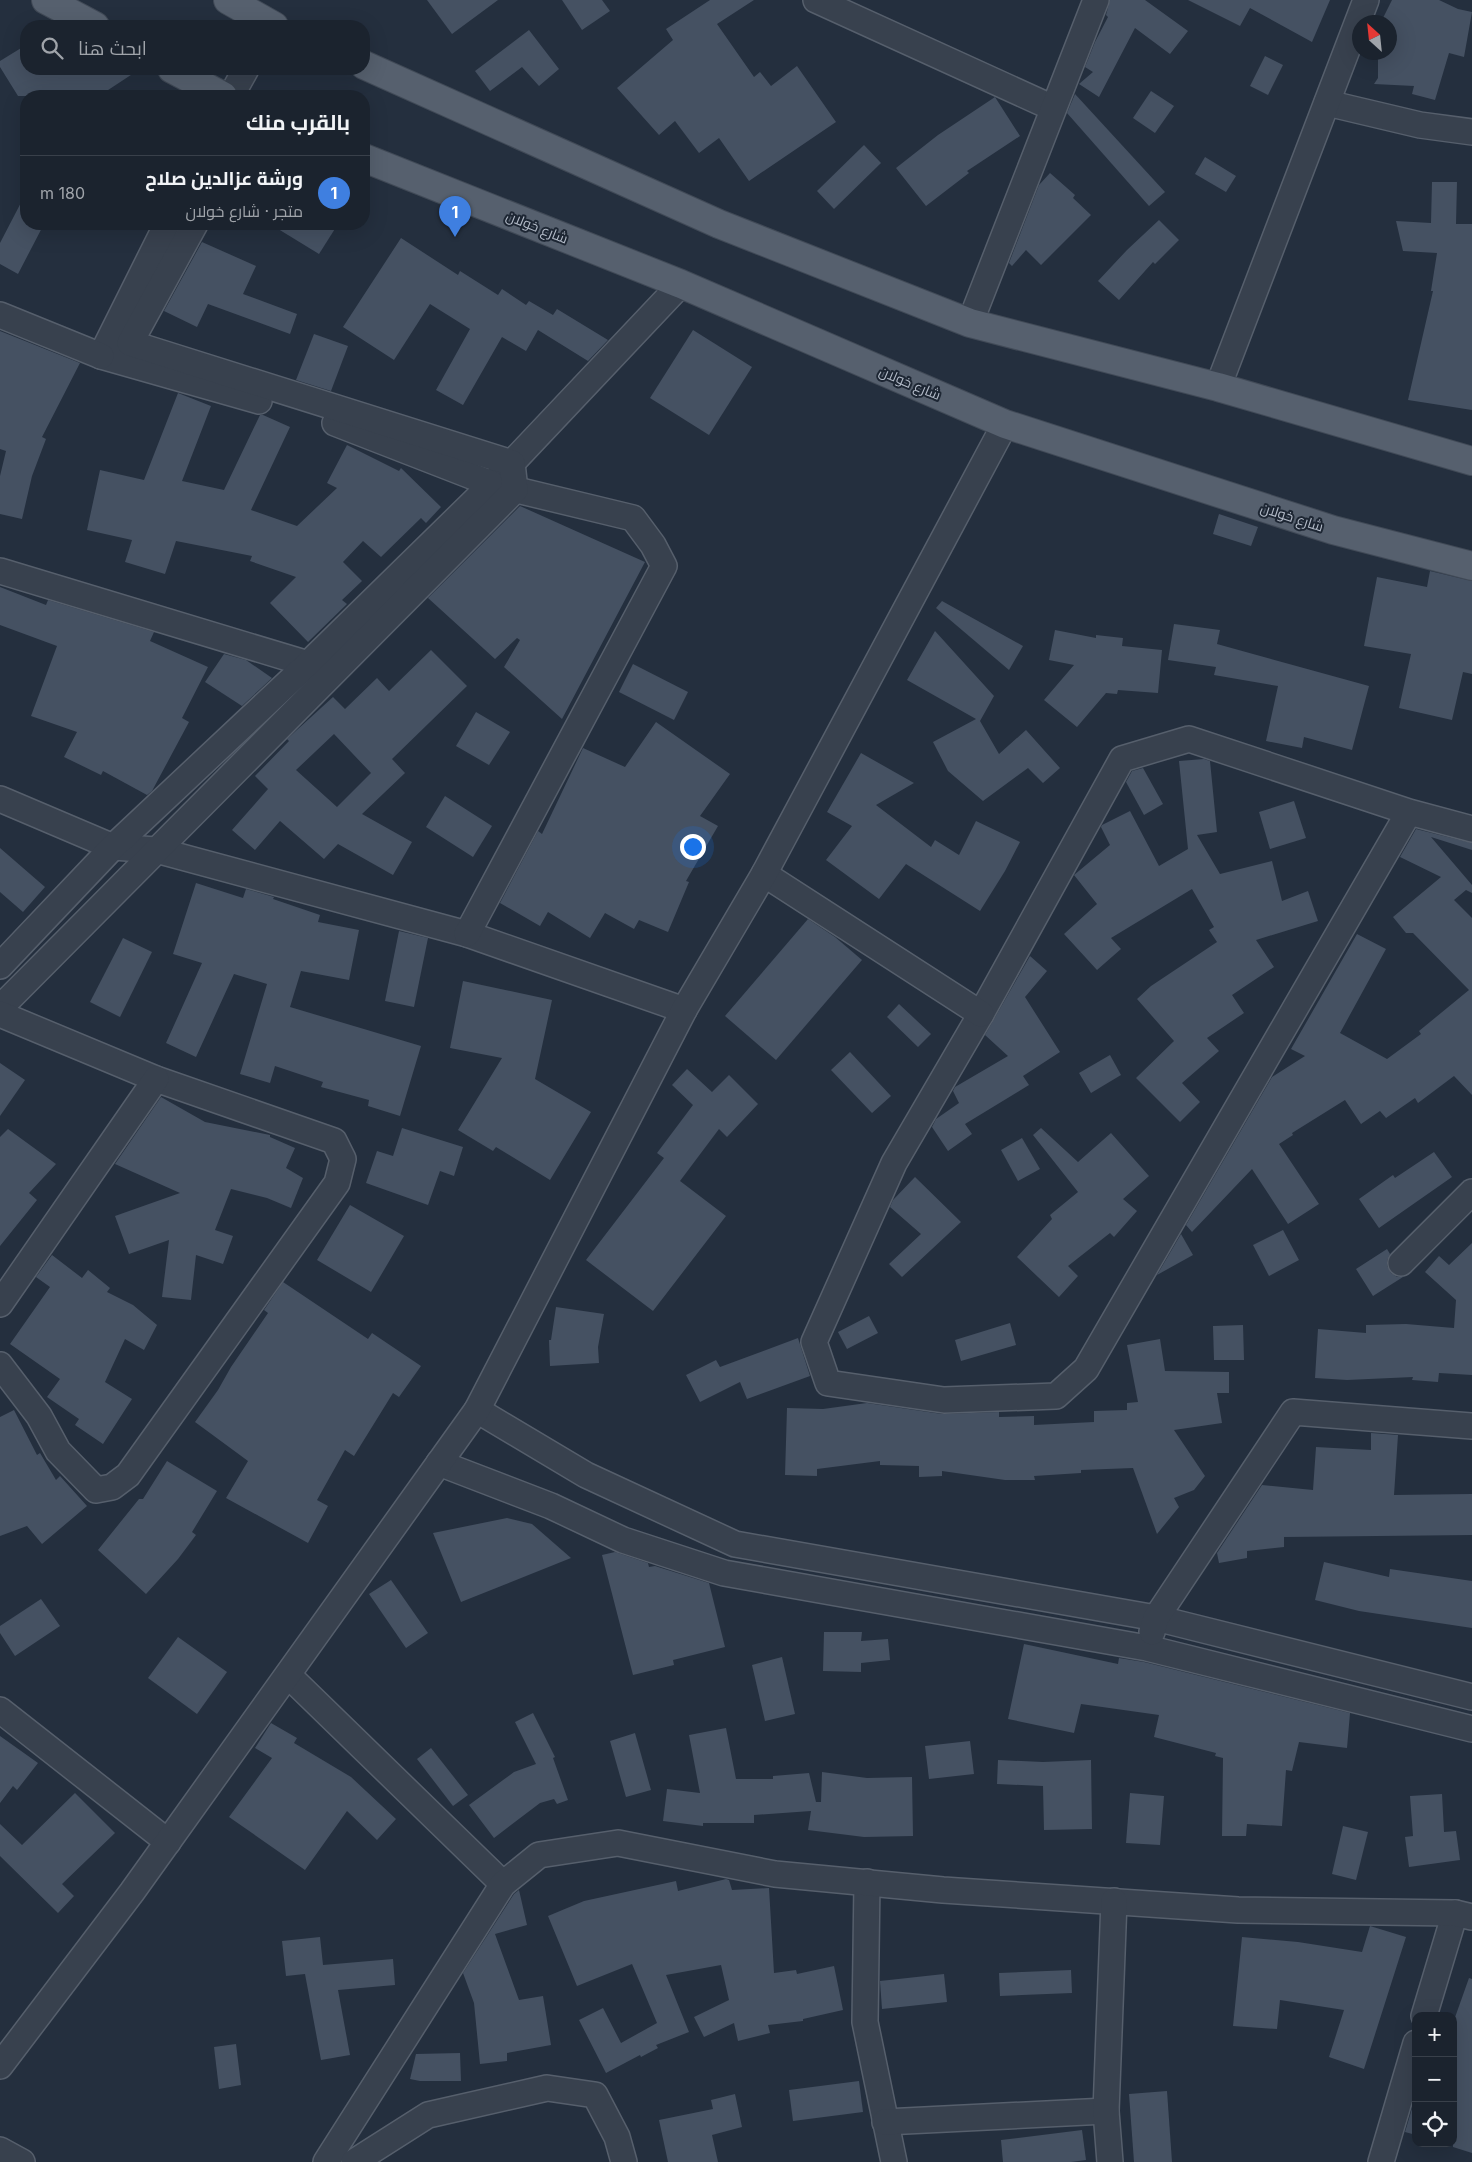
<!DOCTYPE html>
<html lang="ar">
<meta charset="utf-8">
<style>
:root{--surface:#1b232e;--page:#282f3a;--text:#f1f3f6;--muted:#a0a4aa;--line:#39404a;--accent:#b45309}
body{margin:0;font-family:Inter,Cairo,sans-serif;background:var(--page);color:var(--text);direction:rtl}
.controls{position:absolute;right:15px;bottom:15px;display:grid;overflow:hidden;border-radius:10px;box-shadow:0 5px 20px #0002}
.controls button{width:45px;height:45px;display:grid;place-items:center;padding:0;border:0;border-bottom:1px solid var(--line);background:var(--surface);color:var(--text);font:25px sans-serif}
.compass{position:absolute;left:1352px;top:15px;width:45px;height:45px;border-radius:50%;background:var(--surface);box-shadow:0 5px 20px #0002;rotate:333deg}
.you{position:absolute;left:692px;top:846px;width:18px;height:18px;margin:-12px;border:4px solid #fff;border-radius:50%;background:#1a73e8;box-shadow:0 0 0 8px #1a73e833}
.badge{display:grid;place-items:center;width:32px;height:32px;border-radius:50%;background:var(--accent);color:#fff;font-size:16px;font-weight:700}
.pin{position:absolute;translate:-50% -41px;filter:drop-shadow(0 1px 2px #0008)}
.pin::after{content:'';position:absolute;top:26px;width:18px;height:15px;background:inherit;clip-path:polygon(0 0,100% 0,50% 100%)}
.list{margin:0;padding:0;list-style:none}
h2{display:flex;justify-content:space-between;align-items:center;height:65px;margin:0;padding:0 20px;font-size:21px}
h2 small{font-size:16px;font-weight:400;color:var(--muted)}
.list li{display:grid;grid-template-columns:32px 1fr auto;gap:15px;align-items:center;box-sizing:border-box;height:75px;padding:0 20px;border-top:1px solid var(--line)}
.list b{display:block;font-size:19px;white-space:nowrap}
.list p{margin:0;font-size:16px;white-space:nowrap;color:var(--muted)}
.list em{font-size:16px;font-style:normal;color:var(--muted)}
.icon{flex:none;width:28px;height:28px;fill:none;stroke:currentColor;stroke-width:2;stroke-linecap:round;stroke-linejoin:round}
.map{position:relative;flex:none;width:1472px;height:2162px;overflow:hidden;direction:ltr}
.search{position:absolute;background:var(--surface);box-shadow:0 5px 20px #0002;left:20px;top:20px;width:350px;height:55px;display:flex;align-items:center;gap:12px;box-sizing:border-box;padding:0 18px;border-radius:20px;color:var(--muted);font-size:19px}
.panel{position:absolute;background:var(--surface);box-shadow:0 5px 20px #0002;left:20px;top:90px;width:350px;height:140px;border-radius:20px;direction:rtl}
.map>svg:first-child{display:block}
.building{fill:#455162;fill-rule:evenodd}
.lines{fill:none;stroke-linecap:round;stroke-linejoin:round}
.minor-casing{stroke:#565f6c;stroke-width:28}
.major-casing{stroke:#414a57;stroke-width:30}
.minor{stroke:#38414e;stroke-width:25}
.major{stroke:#56606e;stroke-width:28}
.labels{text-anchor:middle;stroke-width:4;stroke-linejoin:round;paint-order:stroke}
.street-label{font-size:14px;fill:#b4bcc9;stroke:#1d2633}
</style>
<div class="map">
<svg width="1472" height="2162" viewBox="0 0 1472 2162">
<rect width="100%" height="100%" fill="#242f3e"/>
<!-- building -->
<g class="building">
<polygon points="427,0 498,0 452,34"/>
<polygon points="562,0 602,0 610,11 582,30"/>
<polygon points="710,0 754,0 717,24 754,77 760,72 771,86 797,66 836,122 749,181 719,138 699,153 675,121 659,135 617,88 673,40 666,29"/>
<polygon points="1110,0 1145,0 1188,31 1170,54 1135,28 1099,97 1079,84 1093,72 1085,67 1095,42 1108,17 1106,15"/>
<polygon points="1188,0 1330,0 1312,42 1250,8 1240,26"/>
<polygon points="1392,0 1439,0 1458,9 1472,12 1464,57 1449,53 1435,100 1412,94 1414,86 1374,84 1378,78 1378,52 1390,52 1390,22 1381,22"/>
<polygon points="529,30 559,69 539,86 522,67 490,91 475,71"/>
<polygon points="26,45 26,69 140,69 99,96 18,96 0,67 0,61"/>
<polygon points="1265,56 1283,65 1268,95 1250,86"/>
<polygon points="1151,91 1174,106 1155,133 1133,118"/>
<polygon points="1075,94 1165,192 1149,206 1067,113"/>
<polygon points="995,97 1020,136 967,171 969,173 926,206 896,168 938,135"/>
<polygon points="864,145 881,163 834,209 817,191"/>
<polygon points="1205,157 1236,176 1226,192 1195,174"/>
<polygon points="1050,173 1075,195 1073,198 1091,215 1041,265 1026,250 1012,266 1009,263 1039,185"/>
<polygon points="1432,182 1457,182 1456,224 1472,224 1472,410 1408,400 1433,291 1431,291 1437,253 1403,251 1396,221 1431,223"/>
<polygon points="26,193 26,224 44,224 18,274 0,264 0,243"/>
<polygon points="1159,220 1179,240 1155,264 1153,262 1119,300 1098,281 1127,250"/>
<polygon points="270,224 338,224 319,254"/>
<polygon points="401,238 458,275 460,271 498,295 502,289 526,305 529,301 553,315 557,309 608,340 588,361 538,330 526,351 502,337 463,405 436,390 470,329 430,304 394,360 343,327"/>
<polygon points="202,242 256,266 243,294 297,314 290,334 208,304 197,327 164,311"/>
<polygon points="693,330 752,367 709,435 650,398"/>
<polygon points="0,331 80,363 42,437 46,439 32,476 22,519 0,514 0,476 6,451 0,449"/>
<polygon points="314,334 348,346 331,391 296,380"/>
<polygon points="178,393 211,406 182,481 224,490 260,415 263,415 290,427 251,510 297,526 337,488 327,483 347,445 399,471 401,468 441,507 426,523 421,518 381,557 363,541 343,562 362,581 342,600 347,604 308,642 270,603 296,577 250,561 252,556 176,541 165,574 125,562 132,540 87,530 100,470 144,480"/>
<polygon points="520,506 645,562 562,719 504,667 520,640 517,638 495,659 428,598"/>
<polygon points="1219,514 1258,527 1251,546 1213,534"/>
<polygon points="1430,571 1472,581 1472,674 1463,672 1452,720 1399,708 1411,654 1364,646 1377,577 1427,587"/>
<polygon points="0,587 46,605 48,600 154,632 150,641 208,667 182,718 189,722 152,791 147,795 103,771 101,775 64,757 77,732 31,716 57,646 0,625"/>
<polygon points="942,601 1023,646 1009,670 936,608"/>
<polygon points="1174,624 1220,630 1217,644 1369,686 1352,750 1304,737 1302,748 1266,741 1278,686 1214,675 1216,667 1168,660"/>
<polygon points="1055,630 1096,638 1096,635 1123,638 1122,646 1162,650 1158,693 1118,690 1117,694 1106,693 1077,727 1044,700 1074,665 1049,660"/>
<polygon points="935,631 994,696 980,721 999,754 1026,730 1060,768 1043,783 1028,768 983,801 948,771 933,742 976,719 907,680"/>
<path d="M431,650L467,686L392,759L405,773L362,814L412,842L393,875L338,844L324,859L280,821L255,850L232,830L268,789L255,776L289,741L287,739L333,697L345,709L377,678L389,691ZM334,734L371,773L337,807L296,770Z"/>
<polygon points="224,654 246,660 272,678 242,706 205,682"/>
<polygon points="633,664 688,692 674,720 619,692"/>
<polygon points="476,712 510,732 489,765 456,746"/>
<polygon points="656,722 730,774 700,816 718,826 686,881 689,882 668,932 639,920 634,929 605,913 590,938 548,912 540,926 500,903 538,831 542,834 583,748 625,767"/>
<polygon points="861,753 914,783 876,805 931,847 935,840 959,855 976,821 1020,842 1005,871 980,911 906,864 879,899 826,860 852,826 827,812"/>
<polygon points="1204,759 1210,761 1217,832 1197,835 1220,874 1272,861 1282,901 1308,891 1318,921 1256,940 1274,967 1232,995 1244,1013 1207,1038 1219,1051 1182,1083 1200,1102 1180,1122 1136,1078 1174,1041 1137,999 1151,986 1217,942 1209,930 1214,927 1192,889 1111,938 1121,949 1097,970 1064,934 1097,904 1074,875 1110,845 1101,827 1102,825 1130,811 1159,866 1188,849 1179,761"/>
<polygon points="1143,768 1163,804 1144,815 1126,782 1132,771"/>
<polygon points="445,796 492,826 473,857 426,827"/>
<polygon points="1294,801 1306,838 1270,849 1259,812"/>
<polygon points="1416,829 1472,843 1472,850 1431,837 1472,885 1472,893 1466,890 1454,900 1472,918 1472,1095 1454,1076 1418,1103 1415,1098 1386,1118 1380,1111 1361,1124 1345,1100 1292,1133 1293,1135 1279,1144 1319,1204 1288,1224 1252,1169 1192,1232 1186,1225 1272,1077 1305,1056 1291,1049 1357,934 1386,949 1340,1033 1387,1059 1421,1034 1419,1031 1469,990 1413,933 1406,933 1393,917 1441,877 1400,857"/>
<polygon points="0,848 45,887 23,912 0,892"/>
<polygon points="196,883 243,898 246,889 274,897 273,899 320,915 318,922 359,930 349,980 301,971 290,1007 421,1046 400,1116 368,1106 369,1100 321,1087 323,1082 275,1066 270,1083 240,1074 267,984 234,974 196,1057 166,1043 202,963 173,954"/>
<polygon points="808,919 835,937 862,960 776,1060 725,1016"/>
<polygon points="399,931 428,938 414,1007 385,1001"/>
<polygon points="123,938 152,952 120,1017 90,1002"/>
<polygon points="1030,956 1047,971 1025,997 1060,1052 1023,1076 1029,1085 965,1124 972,1134 948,1151 932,1127 936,1119 959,1103 953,1091 955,1087 1008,1056 985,1035"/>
<polygon points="463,981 552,1000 535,1079 591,1112 550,1180 496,1147 493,1151 458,1130 502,1058 450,1048"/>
<polygon points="899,1004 931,1034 918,1047 887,1017"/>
<polygon points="850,1052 891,1096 872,1113 831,1070"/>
<polygon points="1110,1055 1121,1075 1091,1093 1079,1073"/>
<polygon points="0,1063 25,1080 0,1116"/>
<polygon points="687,1069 712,1092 729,1075 758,1104 727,1137 719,1129 680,1181 726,1216 653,1311 586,1260 664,1158 657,1153 693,1105 672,1085"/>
<polygon points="161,1097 205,1122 270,1135 270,1137 295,1148 286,1168 303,1178 291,1208 267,1198 231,1189 215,1230 233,1236 223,1264 196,1255 191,1300 162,1297 169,1240 129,1254 115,1216 180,1193 115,1164"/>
<polygon points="402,1128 463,1147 454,1176 440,1171 428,1205 366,1183 377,1151 393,1156"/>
<polygon points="1041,1128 1078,1162 1111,1133 1149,1176 1123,1199 1137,1211 1114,1237 1110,1233 1068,1266 1078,1276 1059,1297 1017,1257 1052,1219 1050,1215 1078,1192 1033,1135"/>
<polygon points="8,1129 56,1164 29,1193 37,1200 0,1246 0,1137"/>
<polygon points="1022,1138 1040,1169 1018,1181 1001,1150"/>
<polygon points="1434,1152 1452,1177 1379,1228 1359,1199 1393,1175 1395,1178"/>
<polygon points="915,1177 961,1222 902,1277 889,1264 921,1234 890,1207 893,1200"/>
<polygon points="350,1205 404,1236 371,1292 317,1260"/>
<polygon points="1283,1230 1299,1260 1269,1276 1253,1245"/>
<polygon points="1181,1234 1193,1255 1157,1275"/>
<polygon points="1472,1243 1472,1375 1439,1373 1438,1382 1412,1380 1413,1377 1347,1380 1315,1378 1318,1329 1366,1333 1366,1325 1406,1324 1454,1328 1456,1300 1425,1272 1439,1256 1449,1265"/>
<polygon points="1387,1249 1390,1254 1387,1260 1387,1266 1391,1273 1397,1277 1403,1277 1373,1296 1356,1269"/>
<polygon points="52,1255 82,1278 88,1270 110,1288 107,1292 133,1305 157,1325 144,1350 125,1339 105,1382 132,1399 103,1444 75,1425 79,1419 47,1397 60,1379 10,1344 50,1287 36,1277"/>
<polygon points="283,1282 368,1339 372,1333 421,1366 399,1397 393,1393 354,1456 345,1450 317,1500 328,1506 308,1543 226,1498 248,1461 195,1422 218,1390 231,1367 268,1313 264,1310"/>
<polygon points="556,1307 604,1314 598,1347 599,1363 550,1366 549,1340 551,1340"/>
<polygon points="869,1316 878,1333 847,1349 838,1332"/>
<polygon points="1010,1323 1016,1345 961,1361 955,1340"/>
<polygon points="1243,1325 1244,1360 1214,1360 1213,1326"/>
<polygon points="798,1338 810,1376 747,1399 740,1382 700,1402 686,1375 716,1360 720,1367"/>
<polygon points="1160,1339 1165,1371 1229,1372 1229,1393 1217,1393 1222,1423 1174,1430 1205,1476 1194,1490 1174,1498 1179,1507 1157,1534 1133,1468 1081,1470 1081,1473 1034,1476 1035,1480 1005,1480 942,1471 942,1476 919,1477 919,1466 880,1465 880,1461 817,1469 817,1476 785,1475 787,1408 823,1409 867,1403 942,1414 999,1412 999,1417 1034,1416 1034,1425 1094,1422 1094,1411 1127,1410 1127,1403 1138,1402 1127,1345"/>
<polygon points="14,1410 37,1455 40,1453 56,1480 60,1476 87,1506 42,1544 27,1526 0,1536 0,1417"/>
<polygon points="1371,1433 1398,1435 1394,1495 1472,1494 1472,1535 1284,1537 1284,1547 1247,1551 1247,1558 1219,1563 1217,1553 1262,1485 1313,1490 1316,1447 1371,1450"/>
<polygon points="167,1461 217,1491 192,1532 196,1535 178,1559 146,1594 98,1550 139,1499 143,1499"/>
<polygon points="507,1518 532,1524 571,1558 461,1602 433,1533"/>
<polygon points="615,1552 648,1563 649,1567 655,1566 709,1583 725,1647 673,1660 674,1665 633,1675 602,1555"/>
<polygon points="1324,1562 1389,1577 1390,1569 1472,1581 1472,1628 1359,1611 1315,1600"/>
<polygon points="391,1580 428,1633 406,1648 369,1594"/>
<polygon points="41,1599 60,1626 15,1656 0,1633 0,1626"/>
<polygon points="824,1632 862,1632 861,1641 888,1639 890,1660 861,1663 861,1672 823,1671"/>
<polygon points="178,1637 227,1672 197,1714 148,1678"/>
<polygon points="1024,1644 1118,1664 1119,1658 1144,1662 1350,1713 1347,1748 1299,1742 1292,1771 1286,1770 1282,1826 1247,1824 1246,1836 1222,1836 1223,1758 1215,1756 1216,1753 1154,1737 1159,1715 1081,1704 1074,1733 1008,1719"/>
<polygon points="782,1657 795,1714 765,1721 752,1665"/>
<polygon points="533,1713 555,1757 553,1758 568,1800 557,1804 554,1799 540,1803 494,1838 469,1805 514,1772 536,1764 515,1722"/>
<polygon points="271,1723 297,1738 294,1743 351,1777 396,1819 377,1840 347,1811 305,1870 229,1817 272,1758 255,1748"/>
<polygon points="726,1728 736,1779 773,1779 773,1776 809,1773 816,1802 821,1802 822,1772 867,1778 912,1777 913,1836 864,1837 808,1830 811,1811 754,1815 754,1823 703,1823 703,1826 663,1821 667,1789 700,1793 689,1735"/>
<polygon points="635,1733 651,1790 626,1797 610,1741"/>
<polygon points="0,1736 38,1763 17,1790 13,1786 0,1803"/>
<polygon points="970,1741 974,1774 929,1779 925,1746"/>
<polygon points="431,1748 468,1795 453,1806 417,1759"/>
<polygon points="998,1760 1043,1762 1091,1760 1092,1829 1044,1830 1043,1786 997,1784"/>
<polygon points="75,1793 115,1833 62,1884 74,1896 58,1913 0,1856 0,1824 22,1845"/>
<polygon points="1130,1793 1164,1796 1160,1845 1126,1843"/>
<polygon points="1442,1794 1444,1832 1456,1831 1460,1860 1409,1867 1405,1837 1413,1836 1410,1796"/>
<polygon points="1343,1826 1368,1832 1356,1880 1332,1874"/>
<polygon points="726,1879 729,1880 732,1890 769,1888 774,1973 796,1970 797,1974 834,1966 843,2010 803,2019 803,2021 768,2025 770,2033 738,2041 734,2023 704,2037 694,2017 729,2000 721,1965 666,1975 689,2032 656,2045 658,2048 641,2057 640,2055 606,2073 579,2020 603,2008 621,2043 657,2023 632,1964 577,1986 548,1916 584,1901 676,1881 678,1891"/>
<polygon points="519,1890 527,1925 495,1934 519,2000 543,1996 551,2045 507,2053 507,2061 480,2064 474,2003 463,1973 514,1894"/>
<polygon points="1370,1926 1406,1937 1364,2069 1329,2057 1344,2010 1280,2000 1277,2029 1233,2026 1242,1937 1298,1942 1362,1952"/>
<polygon points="320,1937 323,1965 393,1959 395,1985 338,1990 350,2055 321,2060 305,1974 286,1976 282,1941"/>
<polygon points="1071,1970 1072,1993 1000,1996 999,1973"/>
<polygon points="944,1974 947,2002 882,2009 880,1981"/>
<polygon points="1469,1978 1472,1979 1472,2153 1453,2147 1453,2023"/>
<polygon points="236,2044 241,2085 219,2089 214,2047"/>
<polygon points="460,2053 461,2081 420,2081 410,2079 416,2054"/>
<polygon points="859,2081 863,2112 793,2121 789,2090"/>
<polygon points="1167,2091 1172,2162 1134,2162 1129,2094"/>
<polygon points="735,2094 742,2127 712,2135 718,2162 668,2162 659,2120 713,2109 711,2100"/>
<polygon points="1416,2095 1416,2135 1405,2132"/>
<polygon points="1082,2130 1086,2160 1071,2162 1003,2162 1001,2140"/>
</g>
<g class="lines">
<defs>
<g id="minor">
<polyline points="816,0 1053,108"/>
<polyline points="231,96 246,69"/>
<polyline points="1327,103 1420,125 1472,132"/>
<polyline points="167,224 101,356 259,401"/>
<polyline points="0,315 101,356"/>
<polyline points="970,323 1096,0"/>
<polyline points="1218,387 1366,0"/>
<polyline points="0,571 308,664"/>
<polyline points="0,799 113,847 156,850 467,934 684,1010"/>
<polyline points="1409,812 1086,1369 1056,1396 944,1400 828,1383 814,1342 894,1163 981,1014 1122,759 1189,739 1409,812 1472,829"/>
<polyline points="764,874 981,1014"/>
<polyline points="467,934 664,566 653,545 633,518 492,484 681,284"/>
<polyline points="0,966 113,847 308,664 492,484 335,423"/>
<polyline points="0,1008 515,490 512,463 130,343 195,224"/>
<polyline points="0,1014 156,1079 334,1141 343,1159 337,1183 128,1475 112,1487 96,1490 58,1451 39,1416 0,1365"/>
<polyline points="1401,1263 1472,1192"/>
<polyline points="0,1304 156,1079"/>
<polyline points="477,1410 586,1475 735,1544 1156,1618 1472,1697"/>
<polyline points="439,1463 551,1506 623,1540 724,1573 1147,1648 1472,1729"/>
<polyline points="1152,1632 1156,1618 1293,1412 1472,1426"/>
<polyline points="288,1675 503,1884"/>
<polyline points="0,1710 168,1842"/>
<polyline points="867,1882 865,2022 894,2162"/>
<polyline points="1424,2016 1455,1913"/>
<polyline points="0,2066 132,1892 477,1410 684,1010 764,874 1005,424"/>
<polyline points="885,2122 1106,2111"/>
<polyline points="0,2150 22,2162"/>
<polyline points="326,2162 503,1884 539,1855 618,1843 775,1874 943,1890 1238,1910 1455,1913 1472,1917"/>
<polyline points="354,2162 428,2115 547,2088 595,2095 617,2137 624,2162"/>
<polyline points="1110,2162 1106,2111 1114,1901"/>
<polyline points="1381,2162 1416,2043"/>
</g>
<g id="major">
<polyline points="46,0 95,26"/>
<polyline points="228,0 274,26"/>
<polyline points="364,65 719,224 970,323 1218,387 1472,461"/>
<polyline points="172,69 223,96"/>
<polyline points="364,158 681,284 1005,424 1333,530 1472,566"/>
</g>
</defs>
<!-- minor casing -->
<use href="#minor" class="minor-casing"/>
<!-- major casing -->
<use href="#major" class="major-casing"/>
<!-- minor -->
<use href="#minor" class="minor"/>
<!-- major -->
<use href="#major" class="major"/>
</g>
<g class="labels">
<!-- street labels -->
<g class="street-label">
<text transform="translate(537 227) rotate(22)" y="5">شارع خولان</text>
<text transform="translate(910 383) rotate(23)" y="5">شارع خولان</text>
<text transform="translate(1292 517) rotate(18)" y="5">شارع خولان</text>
</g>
</g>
</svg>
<div class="controls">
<button>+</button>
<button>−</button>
<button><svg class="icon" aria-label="locate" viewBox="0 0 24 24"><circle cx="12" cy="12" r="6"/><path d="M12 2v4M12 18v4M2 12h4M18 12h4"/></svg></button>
</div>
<svg class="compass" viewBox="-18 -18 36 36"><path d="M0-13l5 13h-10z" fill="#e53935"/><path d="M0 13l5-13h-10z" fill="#a0a4aa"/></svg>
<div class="you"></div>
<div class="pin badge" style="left:455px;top:237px;background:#3f7fe0">1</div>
<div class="search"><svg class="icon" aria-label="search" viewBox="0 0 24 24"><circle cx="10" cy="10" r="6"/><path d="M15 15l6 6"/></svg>ابحث هنا</div>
<section class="panel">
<h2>بالقرب منك<small></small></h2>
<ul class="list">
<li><span class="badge" style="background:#3f7fe0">1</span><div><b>ورشة عزالدين صلاح</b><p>متجر · شارع خولان</p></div><em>180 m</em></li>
</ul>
</section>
</div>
